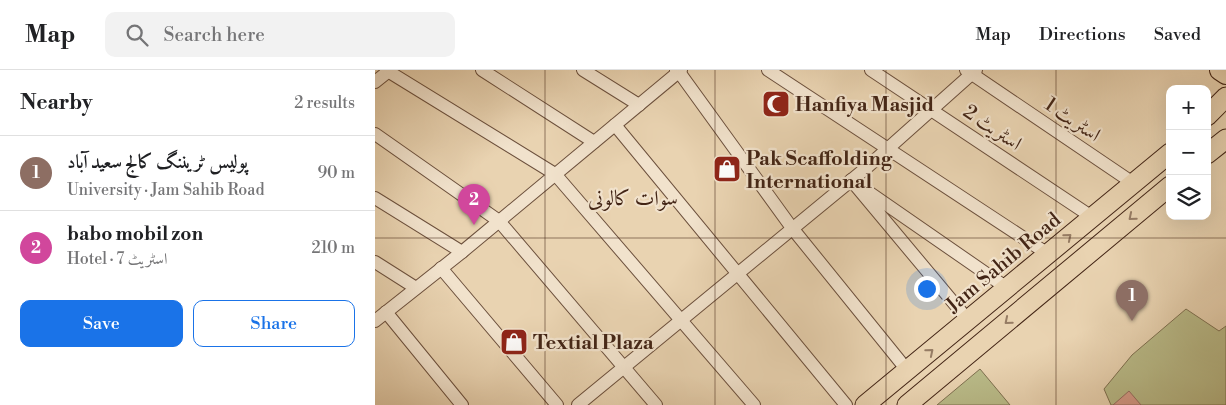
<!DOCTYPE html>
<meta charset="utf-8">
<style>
:root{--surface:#fff;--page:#f2f2f2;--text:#202124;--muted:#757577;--line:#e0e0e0;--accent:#1a73e8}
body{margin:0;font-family:"Libre Bodoni",Amiri,serif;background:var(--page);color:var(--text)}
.controls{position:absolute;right:15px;top:15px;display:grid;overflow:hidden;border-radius:10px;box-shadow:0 5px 20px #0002}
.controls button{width:45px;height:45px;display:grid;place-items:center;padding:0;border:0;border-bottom:1px solid var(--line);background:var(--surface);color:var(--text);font:25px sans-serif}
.you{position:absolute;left:551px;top:218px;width:18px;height:18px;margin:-12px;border:4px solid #fff;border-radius:50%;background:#1a73e8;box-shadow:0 0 0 8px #1a73e833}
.badge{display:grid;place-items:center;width:32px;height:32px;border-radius:50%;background:var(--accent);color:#fff;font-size:16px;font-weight:700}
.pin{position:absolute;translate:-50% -41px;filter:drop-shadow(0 1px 2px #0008)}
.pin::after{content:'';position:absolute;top:26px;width:18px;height:15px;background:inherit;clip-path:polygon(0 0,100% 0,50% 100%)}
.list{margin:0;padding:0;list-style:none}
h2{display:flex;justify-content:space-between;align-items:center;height:65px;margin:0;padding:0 20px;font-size:21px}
h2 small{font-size:16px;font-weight:400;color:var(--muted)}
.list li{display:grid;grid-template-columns:32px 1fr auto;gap:15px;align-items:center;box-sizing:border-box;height:75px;padding:0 20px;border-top:1px solid var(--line)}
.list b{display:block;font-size:19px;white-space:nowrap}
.list p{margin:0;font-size:16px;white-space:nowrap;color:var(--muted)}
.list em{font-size:16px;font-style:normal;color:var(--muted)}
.actions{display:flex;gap:10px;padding:15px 20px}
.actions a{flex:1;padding:11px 0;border:1px solid var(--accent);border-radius:10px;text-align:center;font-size:18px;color:var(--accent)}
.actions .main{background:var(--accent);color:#fff}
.icon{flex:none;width:28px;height:28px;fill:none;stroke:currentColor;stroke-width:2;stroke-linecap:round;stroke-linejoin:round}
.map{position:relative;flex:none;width:851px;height:335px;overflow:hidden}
header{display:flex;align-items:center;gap:30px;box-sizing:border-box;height:70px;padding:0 25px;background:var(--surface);border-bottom:1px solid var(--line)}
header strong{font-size:24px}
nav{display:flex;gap:28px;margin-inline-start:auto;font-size:18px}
.search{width:350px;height:45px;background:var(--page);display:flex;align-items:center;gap:12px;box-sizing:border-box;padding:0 18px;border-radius:10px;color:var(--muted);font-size:19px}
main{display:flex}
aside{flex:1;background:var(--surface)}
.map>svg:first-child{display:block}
.green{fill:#b9bb89;stroke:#7e7050}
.building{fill:#d79d8c;stroke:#966e62}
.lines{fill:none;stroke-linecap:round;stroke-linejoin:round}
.minor-casing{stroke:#6c503d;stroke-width:14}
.primary-casing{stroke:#432516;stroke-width:21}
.trunk-casing{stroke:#432516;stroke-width:22}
.minor{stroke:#f1e2cc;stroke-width:12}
.primary{stroke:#e9d3b1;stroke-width:19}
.trunk{stroke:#e9d3b1;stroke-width:20}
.oneway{stroke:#967c64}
.grid{fill:none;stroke:#432516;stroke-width:1;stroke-opacity:0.55}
.labels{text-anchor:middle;stroke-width:4.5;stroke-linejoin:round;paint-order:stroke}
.poi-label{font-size:20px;font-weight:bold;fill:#432516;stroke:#f1e2cc;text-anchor:start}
.street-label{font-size:20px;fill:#432516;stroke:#f1e2cc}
.neighbourhood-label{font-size:21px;fill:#432516;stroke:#f1e2cc}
</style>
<header>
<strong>Map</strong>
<div class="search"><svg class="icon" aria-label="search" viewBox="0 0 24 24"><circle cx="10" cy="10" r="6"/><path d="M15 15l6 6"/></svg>Search here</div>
<nav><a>Map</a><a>Directions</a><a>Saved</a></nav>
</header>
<main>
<aside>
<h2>Nearby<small>2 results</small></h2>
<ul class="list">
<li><span class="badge" style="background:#8d6e63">1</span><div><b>پولیس ٹریننگ کالج سعید آباد</b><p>University · Jam Sahib Road</p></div><em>90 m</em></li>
<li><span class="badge" style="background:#d1479c">2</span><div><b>babo mobil zon</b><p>Hotel · اسٹریٹ 7</p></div><em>210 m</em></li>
</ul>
<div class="actions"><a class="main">Save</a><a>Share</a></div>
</aside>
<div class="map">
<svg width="851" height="335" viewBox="0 0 851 335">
<rect width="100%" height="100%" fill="#e9d3b1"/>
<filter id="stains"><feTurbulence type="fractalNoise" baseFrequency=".004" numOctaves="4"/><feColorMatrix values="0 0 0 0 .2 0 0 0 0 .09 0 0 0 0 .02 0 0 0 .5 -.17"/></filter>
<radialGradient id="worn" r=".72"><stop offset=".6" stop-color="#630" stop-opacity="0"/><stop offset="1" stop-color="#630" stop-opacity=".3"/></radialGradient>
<!-- green -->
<g class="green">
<polygon points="811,239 844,261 851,256 851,335 736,335 729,319 757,285"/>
<polygon points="605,299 635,335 562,335"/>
</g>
<!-- building -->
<polygon class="building" points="754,321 766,335 738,335"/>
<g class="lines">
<defs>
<g id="minor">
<polyline points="11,0 180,104 379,335"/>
<polyline points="107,0 219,72"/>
<polyline points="208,0 264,35"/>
<polyline points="301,0 304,2 417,158 532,300"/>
<polyline points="393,0 673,184"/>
<polyline points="496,0 717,147"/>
<polyline points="591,0 758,113"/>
<polyline points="0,12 15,0"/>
<polyline points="240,55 471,335"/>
<polyline points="0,64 124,151 281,335"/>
<polyline points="0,128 87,182"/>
<polyline points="0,192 41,218"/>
<polyline points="66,198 182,335"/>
<polyline points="11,242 87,335"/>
<polyline points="593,250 476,110 632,218"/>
<polyline points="0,251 87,182 306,0"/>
<polyline points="203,335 490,99 601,0"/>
</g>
<g id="primary">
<polyline points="832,46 851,27"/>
<polyline points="832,84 851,69"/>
<polyline points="490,335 795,83"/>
<polyline points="532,335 795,116"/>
</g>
<polyline id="trunk" points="845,0 851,4"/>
</defs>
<!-- minor casing -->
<use href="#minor" class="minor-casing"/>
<!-- primary casing -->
<use href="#primary" class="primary-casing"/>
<!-- trunk casing -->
<use href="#trunk" class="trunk-casing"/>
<!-- minor -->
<use href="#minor" class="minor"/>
<!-- primary -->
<use href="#primary" class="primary"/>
<!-- trunk -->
<use href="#trunk" class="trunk"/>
</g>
<!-- one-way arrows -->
<defs><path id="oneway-chevron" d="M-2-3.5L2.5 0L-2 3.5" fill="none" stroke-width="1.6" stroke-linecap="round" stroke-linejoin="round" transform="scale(1.25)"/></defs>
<g class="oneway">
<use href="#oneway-chevron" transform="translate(757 147) rotate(140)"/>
<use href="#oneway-chevron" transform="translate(693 167) rotate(-40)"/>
<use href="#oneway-chevron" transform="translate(633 251) rotate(140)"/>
<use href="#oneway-chevron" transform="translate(555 282) rotate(-40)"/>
</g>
<!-- grid -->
<path class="grid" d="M170,0V335M340,0V335M511,0V335M681,0V335M0,168H851"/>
<!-- icons -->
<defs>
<symbol id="mosque-square" viewBox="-11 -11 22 22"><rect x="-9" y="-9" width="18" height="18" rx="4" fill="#8f2418" stroke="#f1e2cc"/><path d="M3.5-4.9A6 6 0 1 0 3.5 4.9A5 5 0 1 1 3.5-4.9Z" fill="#fff"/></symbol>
<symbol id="shop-square" viewBox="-11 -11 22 22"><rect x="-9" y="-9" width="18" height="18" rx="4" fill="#8f2418" stroke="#f1e2cc"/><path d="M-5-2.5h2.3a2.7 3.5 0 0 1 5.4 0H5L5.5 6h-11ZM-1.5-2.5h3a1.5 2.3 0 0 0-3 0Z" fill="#fff"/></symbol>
</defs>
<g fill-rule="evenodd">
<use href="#mosque-square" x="385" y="18" width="32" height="32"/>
<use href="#shop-square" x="336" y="83" width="32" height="32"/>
<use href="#shop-square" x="123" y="256" width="32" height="32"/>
</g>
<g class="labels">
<!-- poi labels -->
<g class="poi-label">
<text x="420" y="41">Hanfiya Masjid</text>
<text x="371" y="95">Pak Scaffolding<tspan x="371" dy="23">International</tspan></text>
<text x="158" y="279">Textial Plaza</text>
</g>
<!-- street labels -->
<g class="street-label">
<text transform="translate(698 49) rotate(34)" y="7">اسٹریٹ 1</text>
<text transform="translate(618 57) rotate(34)" y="7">اسٹریٹ 2</text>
<text transform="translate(628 192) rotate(-40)" y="7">Jam Sahib Road</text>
</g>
<!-- neighbourhood labels -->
<g class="neighbourhood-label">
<text x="258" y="135">سوات کالونی</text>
</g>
</g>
<rect width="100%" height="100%" filter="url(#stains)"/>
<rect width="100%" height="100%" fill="url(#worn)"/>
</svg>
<div class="controls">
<button>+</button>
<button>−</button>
<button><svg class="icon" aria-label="layers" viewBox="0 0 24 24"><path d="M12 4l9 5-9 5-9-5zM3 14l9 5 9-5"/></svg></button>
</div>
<div class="you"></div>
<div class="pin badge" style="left:757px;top:251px;background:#8d6e63">1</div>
<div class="pin badge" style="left:99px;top:155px;background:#d1479c">2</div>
</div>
</main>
